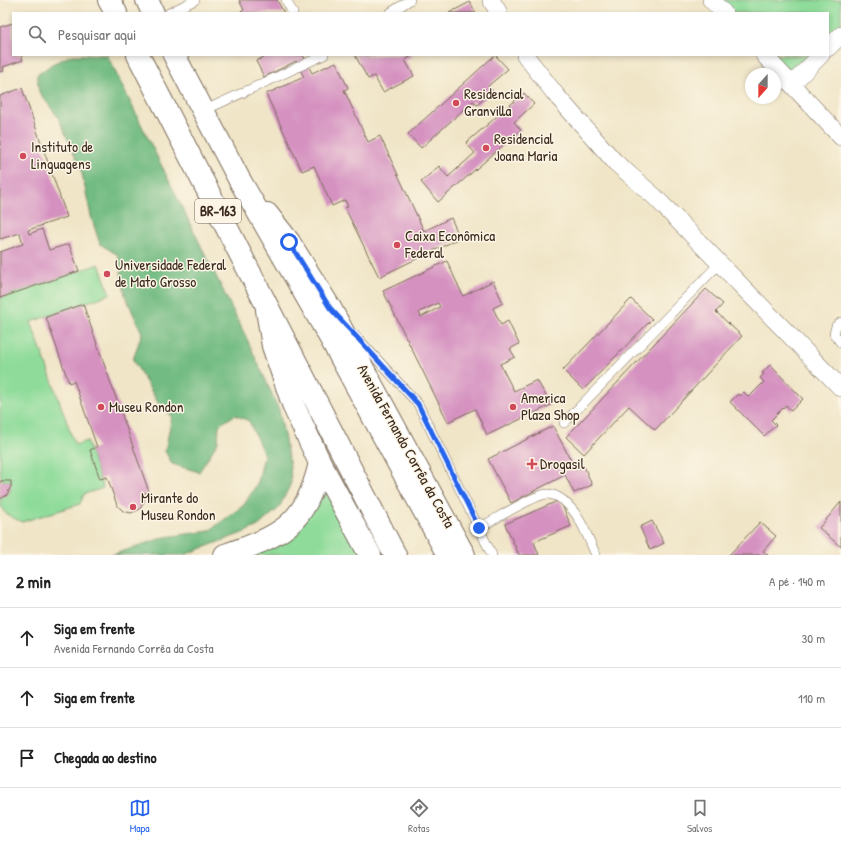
<!DOCTYPE html>
<html lang="pt">
<meta charset="utf-8">
<style>
:root{--surface:#fff;--page:#f6f6f6;--text:#222;--muted:#767676;--line:#e0e0e0;--accent:#2563eb}
body{margin:0;font-family:"Patrick Hand",sans-serif;background:var(--page);color:var(--text)}
.compass{position:absolute;left:745px;top:68px;width:36px;height:36px;border-radius:50%;background:var(--surface);box-shadow:0 2px 6px #0003;rotate:201deg}
.stop{position:absolute;width:12px;height:12px;margin:-9px;border:3px solid #2563eb;border-radius:50%;background:#fff}
.stop.end{background:#2563eb;border-color:#fff;box-shadow:0 1px 4px #0008}
.list{margin:0;padding:0;list-style:none}
h2{display:flex;justify-content:space-between;align-items:center;height:52px;margin:0;padding:0 16px;font-size:17px}
h2 small{font-size:13px;font-weight:400;color:var(--muted)}
.list li{display:grid;grid-template-columns:26px 1fr auto;gap:12px;align-items:center;box-sizing:border-box;height:60px;padding:0 16px;border-top:1px solid var(--line)}
.list b{display:block;font-size:15px;white-space:nowrap}
.list p{margin:0;font-size:13px;white-space:nowrap;color:var(--muted)}
.list em{font-size:13px;font-style:normal;color:var(--muted)}
.icon{flex:none;width:22px;height:22px;fill:none;stroke:currentColor;stroke-width:2;stroke-linecap:round;stroke-linejoin:round}
.map{position:relative;flex:none;width:841px;height:555px;overflow:hidden}
.search{position:absolute;background:var(--surface);box-shadow:0 2px 6px #0003;left:12px;right:12px;top:12px;height:44px;display:flex;align-items:center;gap:10px;box-sizing:border-box;padding:0 14px;border-radius:0px;color:var(--muted);font-size:15px}
.sheet{height:232px;background:var(--surface)}
nav{display:flex;justify-content:space-around;align-items:center;box-sizing:border-box;height:56px;border-top:1px solid var(--line);background:var(--surface);font-size:11px;color:var(--muted)}
nav a{display:grid;justify-items:center;gap:2px}
nav .on{color:var(--accent)}
.map>svg:first-child{display:block}
.green{fill:#8edb9a;stroke:#64825c}
.forest{fill:#72bb82;stroke:#567250}
.building{fill:#d592c1;fill-rule:evenodd}
.lines{fill:none;stroke-linecap:round;stroke-linejoin:round}
.lane-casing{stroke:#7a6b59;stroke-width:10}
.street-casing{stroke:#7a6b59;stroke-width:18}
.secondary-casing{stroke:#7a6b59;stroke-width:24}
.primary-casing{stroke:#7a6b59;stroke-width:24}
.highway-casing{stroke:#7a6b59;stroke-width:24}
.lane{stroke:#fff;stroke-width:9}
.street{stroke:#fff;stroke-width:17}
.secondary{stroke:#fff;stroke-width:22}
.primary{stroke:#fff;stroke-width:22}
.highway{stroke:#fff;stroke-width:22}
.route{stroke:#2563eb;stroke-width:5}
.poi-dot{fill:#d1495b;stroke:#fcf5e5;stroke-width:1.5}
.labels{text-anchor:middle;stroke-width:3;stroke-linejoin:round;paint-order:stroke}
.shield{fill:#fcf5e5;stroke:#75675a;stroke-width:1}
.shield-label{font-size:14px;font-weight:bold;fill:#3b2a1e}
.poi-label{font-size:15px;fill:#3b2a1e;stroke:#fcf5e5;text-anchor:start}
.street-label{font-size:15px;fill:#3b2a1e;stroke:#fcf5e5}
</style>
<div class="map">
<svg width="841" height="555" viewBox="0 0 841 555">
<rect width="100%" height="100%" fill="#fcf5e5"/>
<filter id="ink" filterUnits="userSpaceOnUse"><feTurbulence type="fractalNoise" baseFrequency=".025" numOctaves="2"/><feDisplacementMap in="SourceGraphic" scale="8" xChannelSelector="R" yChannelSelector="G"/><feConvolveMatrix kernelMatrix="1 2 1 2 8 2 1 2 1" color-interpolation-filters="sRGB"/></filter>
<filter id="wash" filterUnits="userSpaceOnUse"><feTurbulence type="fractalNoise" baseFrequency=".012" numOctaves="4" result="noise"/><feDisplacementMap in="SourceGraphic" scale="16" xChannelSelector="R" yChannelSelector="G"/><feGaussianBlur stdDeviation="0.9" result="paint"/><feColorMatrix in="noise" values="0 0 0 0 0 0 0 0 0 0 0 0 0 0 0 0 0 1.4 0 .05"/><feComposite in="paint" operator="in"/></filter>
<g filter="url(#wash)">
<rect width="100%" height="100%" fill="#f0e5c7"/>
<!-- green -->
<g class="green">
<polygon points="718,0 841,0 841,30 828,42 828,13 731,13"/>
<polygon points="771,55 814,55 792,77"/>
<path d="M99,264L110,294L31,322L75,445L87,441L103,488L84,494L80,504L22,522C10,516 0,514 0,499L7,495L10,492L11,481H3L0,473V298Z"/>
<polygon points="326,486 367,555 250,555 277,546 297,532"/>
</g>
<!-- forest -->
<polygon class="forest" points="72,55 107,55 246,337 271,392 279,410 290,466 291,483 279,508 258,526 245,532 184,555 112,555 165,537 209,531 244,505 258,482 264,455 249,421 235,415 219,425 218,442 199,472 172,464 165,451 172,416 160,406 133,360 142,333 125,295 118,255 100,244 91,216 81,169 58,117 39,92 37,75 52,64"/>
<g id="blocks">
<!-- building -->
<g class="building">
<polygon points="239,0 277,0 284,13 239,13 244,10"/>
<polygon points="470,2 476,13 449,13"/>
<polygon points="13,23 13,55 21,55 23,60 3,67 4,71 0,72 0,27"/>
<polygon points="268,55 303,55 312,73 336,62 348,88 344,90 368,142 380,136 424,231 451,218 460,238 379,277 345,208 348,207 345,200 332,206 314,166 302,171 266,94 304,77 296,61 264,77 256,61"/>
<polygon points="355,55 414,55 405,60 414,76 383,92 374,76 368,79"/>
<polygon points="495,55 508,69 488,86 493,91 477,105 473,101 421,148 408,134"/>
<polygon points="22,88 67,217 28,230 29,234 42,229 49,250 69,244 79,271 0,298 0,252 23,244 20,233 0,239 0,96"/>
<polygon points="524,93 534,104 514,122 521,130 438,202 421,182 439,166 448,177 475,153 466,143"/>
<path d="M447,261L463,296L493,281L503,303L493,308L501,325L508,321L519,344L510,349L515,357L500,364L514,391L537,380L551,405L487,435L475,409L448,422L383,291ZM438,303L440,307L421,317L419,312Z"/>
<polygon points="706,289 723,304 716,312 742,336 655,430 629,406 584,454 566,437"/>
<polygon points="631,299 652,319 583,390 563,370"/>
<polygon points="83,304 149,492 144,493 144,501 140,509 131,513 123,511 117,505 107,477 100,479 90,450 97,447 74,381 69,383 46,317"/>
<polygon points="770,365 803,399 791,411 786,405 771,420 776,425 764,436 730,402 738,394 740,396 744,392 749,397 764,382 760,378 764,374 762,373"/>
<polygon points="553,426 576,470 584,466 592,485 574,493 565,475 511,503 488,459"/>
<polygon points="0,481 11,481 11,486 7,495 0,499"/>
<polygon points="560,500 571,526 534,542 539,555 519,555 505,524"/>
<polygon points="841,502 841,547 819,528"/>
<polygon points="652,521 664,543 650,550 640,527"/>
<polygon points="760,522 776,536 763,551 768,555 729,555"/>
</g>
</g>
</g>
<g filter="url(#ink)">
<use href="#blocks" fill-opacity="0" stroke="#7a6b59" stroke-width="1"/>
<g class="lines">
<defs>
<g id="lane">
<polyline points="286,0 293,13"/>
<polyline points="169,13 195,0"/>
<polyline points="390,13 410,0"/>
<polyline points="203,111 324,55"/>
<polyline points="841,322 836,326 834,334 841,343"/>
<polyline points="353,333 418,404 492,555"/>
<polyline points="564,423 719,264"/>
<path d="M479,528C493,521 534,494 548,494C554,494 563,499 567,504C581,517 588,538 596,555"/>
</g>
<g id="street">
<polyline points="491,0 499,13"/>
<polyline points="711,0 724,13"/>
<polyline points="828,48 841,35"/>
<polyline points="525,55 556,95 615,162 655,197 841,388"/>
<polyline points="764,55 841,137"/>
<polyline points="792,84 821,55"/>
</g>
<path id="secondary" d="M225,555C283,535 305,525 320,463"/>
<g id="primary">
<polyline points="267,214 289,242 330,308 464,555"/>
<polyline points="267,310 273,346 294,407 320,463 370,555"/>
</g>
<g id="highway">
<polyline points="109,0 116,13"/>
<polyline points="147,0 153,13"/>
<polyline points="138,55 395,555"/>
<polyline points="174,55 239,179 331,339 448,555"/>
</g>
</defs>
<!-- lane casing -->
<use href="#lane" class="lane-casing"/>
<!-- street casing -->
<use href="#street" class="street-casing"/>
<!-- secondary casing -->
<use href="#secondary" class="secondary-casing"/>
<!-- primary casing -->
<use href="#primary" class="primary-casing"/>
<!-- highway casing -->
<use href="#highway" class="highway-casing"/>
<!-- lane -->
<use href="#lane" class="lane"/>
<!-- street -->
<use href="#street" class="street"/>
<!-- secondary -->
<use href="#secondary" class="secondary"/>
<!-- primary -->
<use href="#primary" class="primary"/>
<!-- highway -->
<use href="#highway" class="highway"/>
</g>
</g>
<g class="lines" filter="url(#ink)">
<!-- route -->
<polyline class="route" points="289,242 330,308 418,404 479,528"/>
</g>
<!-- markers -->
<g class="poi-dot">
<circle cx="456" cy="103" r="4"/>
<circle cx="486" cy="148" r="4"/>
<circle cx="23" cy="156" r="4"/>
<circle cx="397" cy="245" r="4"/>
<circle cx="107" cy="274" r="4"/>
<circle cx="101" cy="407" r="4"/>
<circle cx="513" cy="407" r="4"/>
<path d="M530 458h4v4h4v4h-4v4h-4v-4h-4v-4h4z"/>
<circle cx="133" cy="507" r="4"/>
</g>
<g class="labels">
<!-- shield labels -->
<rect class="shield" x="195" y="199" width="46" height="24" rx="3"/>
<g class="shield-label">
<text x="218" y="216">BR-163</text>
</g>
<!-- poi labels -->
<g class="poi-label">
<text x="464" y="99">Residencial<tspan x="464" dy="17">Granvilla</tspan></text>
<text x="494" y="144">Residencial<tspan x="494" dy="17">Joana Maria</tspan></text>
<text x="31" y="152">Instituto de<tspan x="31" dy="17">Linguagens</tspan></text>
<text x="405" y="241">Caixa Econômica<tspan x="405" dy="17">Federal</tspan></text>
<text x="115" y="270">Universidade Federal<tspan x="115" dy="17">de Mato Grosso</tspan></text>
<text x="521" y="403">America<tspan x="521" dy="17">Plaza Shop</tspan></text>
<text x="109" y="412">Museu Rondon</text>
<text x="540" y="469">Drogasil</text>
<text x="141" y="503">Mirante do<tspan x="141" dy="17">Museu Rondon</tspan></text>
</g>
<!-- street labels -->
<g class="street-label">
<text transform="translate(406 446) rotate(61)" y="5">Avenida Fernando Corrêa da Costa</text>
</g>
</g>
</svg>
<svg class="compass" viewBox="-18 -18 36 36"><path d="M0-13l5 13h-10z" fill="#e53935"/><path d="M0 13l5-13h-10z" fill="#767676"/></svg>
<div class="stop" style="left:289px;top:242px"></div>
<div class="stop end" style="left:479px;top:528px"></div>
<div class="search"><svg class="icon" aria-label="search" viewBox="0 0 24 24"><circle cx="10" cy="10" r="6"/><path d="M15 15l6 6"/></svg>Pesquisar aqui</div>
</div>
<section class="sheet">
<h2>2 min<small>A pé · 140 m</small></h2>
<ul class="list">
<li><svg class="icon" aria-label="ahead" viewBox="0 0 24 24"><path d="M12 20V5M6 11l6-6 6 6"/></svg><div><b>Siga em frente</b><p>Avenida Fernando Corrêa da Costa</p></div><em>30 m</em></li>
<li><svg class="icon" aria-label="ahead" viewBox="0 0 24 24"><path d="M12 20V5M6 11l6-6 6 6"/></svg><div><b>Siga em frente</b></div><em>110 m</em></li>
<li><svg class="icon" aria-label="arrive" viewBox="0 0 24 24"><path d="M6 21V4h12l-3 4 3 4H6"/></svg><div><b>Chegada ao destino</b></div></li>
</ul>
</section>
<nav>
<a class="on"><svg class="icon" aria-label="map" viewBox="0 0 24 24"><path d="M3 6l6-2 6 2 6-2v14l-6 2-6-2-6 2zM9 4v14M15 6v14"/></svg>Mapa</a>
<a><svg class="icon" aria-label="directions" viewBox="0 0 24 24"><path d="M12 3l9 9-9 9-9-9zM9 14v-3h6M13 9l2 2-2 2"/></svg>Rotas</a>
<a><svg class="icon" aria-label="saved" viewBox="0 0 24 24"><path d="M7 4h10v16l-5-4-5 4z"/></svg>Salvos</a>
</nav>
